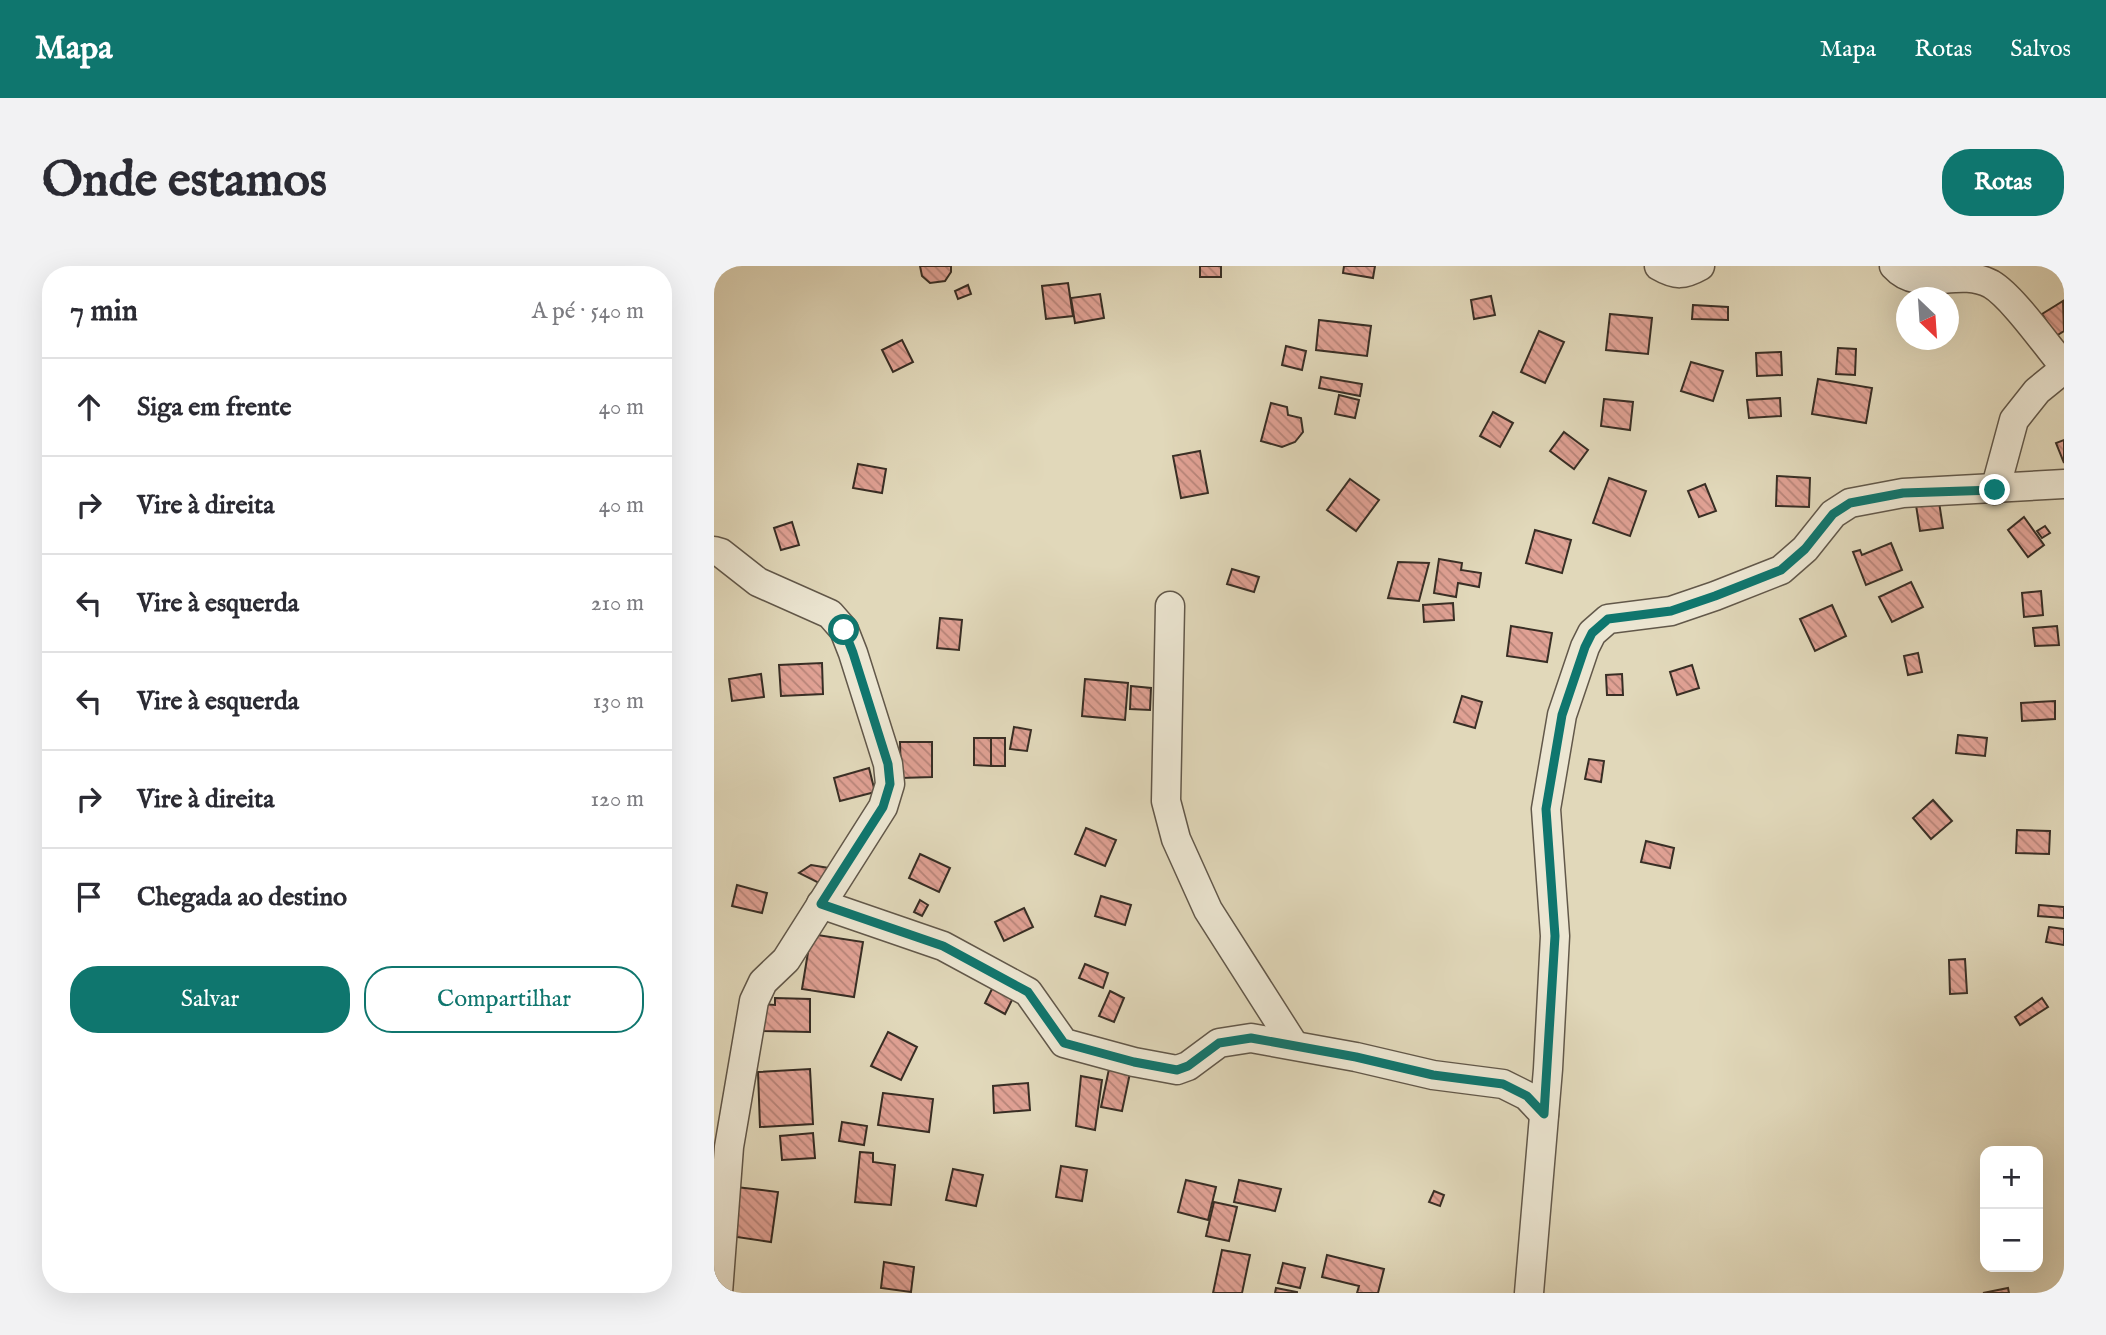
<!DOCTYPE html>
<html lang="pt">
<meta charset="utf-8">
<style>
:root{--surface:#fff;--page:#f2f2f3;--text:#2b2b33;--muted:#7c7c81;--line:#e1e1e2;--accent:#0f766e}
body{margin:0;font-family:"IM FELL English",serif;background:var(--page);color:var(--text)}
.controls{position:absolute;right:21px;bottom:21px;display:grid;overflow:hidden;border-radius:14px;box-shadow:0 7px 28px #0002}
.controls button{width:63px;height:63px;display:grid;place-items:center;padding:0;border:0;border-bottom:2px solid var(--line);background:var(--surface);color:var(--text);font:35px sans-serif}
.compass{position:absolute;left:1182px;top:21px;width:63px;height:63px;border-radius:50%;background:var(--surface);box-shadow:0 7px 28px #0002;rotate:155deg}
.stop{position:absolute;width:21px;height:21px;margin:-16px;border:5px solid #0f766e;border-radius:50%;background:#fff}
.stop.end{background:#0f766e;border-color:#fff;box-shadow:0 2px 7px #0008}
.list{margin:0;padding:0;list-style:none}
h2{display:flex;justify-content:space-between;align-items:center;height:91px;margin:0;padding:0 28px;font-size:30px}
h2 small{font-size:23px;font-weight:400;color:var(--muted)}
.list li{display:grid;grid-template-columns:46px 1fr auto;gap:21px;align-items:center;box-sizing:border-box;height:98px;padding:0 28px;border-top:2px solid var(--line)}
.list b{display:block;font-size:26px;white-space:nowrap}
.list em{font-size:23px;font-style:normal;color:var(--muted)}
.actions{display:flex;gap:14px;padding:21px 28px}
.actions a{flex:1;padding:16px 0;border:2px solid var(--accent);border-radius:28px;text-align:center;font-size:24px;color:var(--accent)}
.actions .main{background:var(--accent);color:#fff}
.icon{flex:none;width:38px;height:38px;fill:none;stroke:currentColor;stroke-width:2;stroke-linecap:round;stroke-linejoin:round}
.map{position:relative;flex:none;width:1350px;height:1027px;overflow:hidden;border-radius:28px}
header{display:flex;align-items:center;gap:42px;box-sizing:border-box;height:98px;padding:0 35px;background:var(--accent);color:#fff}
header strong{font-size:33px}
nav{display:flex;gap:38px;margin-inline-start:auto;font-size:24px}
.intro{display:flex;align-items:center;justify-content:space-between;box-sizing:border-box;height:168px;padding:0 42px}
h1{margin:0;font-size:49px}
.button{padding:18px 32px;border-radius:28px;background:var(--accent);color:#fff;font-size:24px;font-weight:700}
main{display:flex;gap:42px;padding:0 42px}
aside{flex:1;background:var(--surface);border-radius:28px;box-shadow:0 7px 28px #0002}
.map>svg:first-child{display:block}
.building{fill:url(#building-back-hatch);stroke:#382e25;stroke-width:2}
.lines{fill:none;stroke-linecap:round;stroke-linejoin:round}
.minor-casing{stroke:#62584a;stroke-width:31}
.minor{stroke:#ece6d2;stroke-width:28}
.route{stroke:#0f766e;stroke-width:9}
</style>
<header>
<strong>Mapa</strong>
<nav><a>Mapa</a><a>Rotas</a><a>Salvos</a></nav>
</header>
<div class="intro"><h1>Onde estamos</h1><a class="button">Rotas</a></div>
<main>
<aside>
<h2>7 min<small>A pé · 540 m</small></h2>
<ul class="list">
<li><svg class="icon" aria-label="ahead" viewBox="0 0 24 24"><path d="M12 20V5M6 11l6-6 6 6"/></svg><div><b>Siga em frente</b></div><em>40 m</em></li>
<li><svg class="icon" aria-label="right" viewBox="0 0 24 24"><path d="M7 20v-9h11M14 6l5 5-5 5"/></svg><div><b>Vire à direita</b></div><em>40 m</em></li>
<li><svg class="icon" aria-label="left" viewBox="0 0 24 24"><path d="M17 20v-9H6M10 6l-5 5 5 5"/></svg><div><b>Vire à esquerda</b></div><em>210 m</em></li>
<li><svg class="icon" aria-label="left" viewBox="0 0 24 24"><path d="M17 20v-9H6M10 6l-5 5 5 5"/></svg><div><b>Vire à esquerda</b></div><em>130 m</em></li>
<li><svg class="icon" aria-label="right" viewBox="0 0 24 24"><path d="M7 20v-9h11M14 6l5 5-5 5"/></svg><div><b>Vire à direita</b></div><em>120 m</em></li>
<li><svg class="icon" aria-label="arrive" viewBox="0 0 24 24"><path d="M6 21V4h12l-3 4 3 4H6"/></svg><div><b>Chegada ao destino</b></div></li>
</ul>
<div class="actions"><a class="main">Salvar</a><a>Compartilhar</a></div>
</aside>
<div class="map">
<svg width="1350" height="1027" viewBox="0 0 1350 1027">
<defs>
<pattern id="building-back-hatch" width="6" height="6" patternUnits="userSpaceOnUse" patternTransform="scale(1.75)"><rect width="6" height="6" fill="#e0a194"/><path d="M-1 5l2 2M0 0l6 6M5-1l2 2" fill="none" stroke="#b78479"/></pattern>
</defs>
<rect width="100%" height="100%" fill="#e1d8ba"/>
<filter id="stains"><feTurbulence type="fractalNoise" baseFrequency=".00286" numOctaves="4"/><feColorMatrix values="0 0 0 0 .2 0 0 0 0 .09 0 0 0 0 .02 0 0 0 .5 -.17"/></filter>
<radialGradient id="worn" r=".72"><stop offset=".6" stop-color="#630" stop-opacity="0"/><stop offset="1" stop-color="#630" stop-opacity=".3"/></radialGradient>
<!-- building -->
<g class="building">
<polygon points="206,0 237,0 237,6 231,15 216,17 208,10"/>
<rect x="486" y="0" width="21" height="11"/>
<polygon points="630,0 661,0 659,12 629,7"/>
<polygon points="354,17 359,50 332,53 328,20"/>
<polygon points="254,19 257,28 244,33 241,25"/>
<polygon points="386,28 390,52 361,57 357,32"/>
<polygon points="777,30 781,49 760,53 757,34"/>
<polygon points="1349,35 1350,65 1342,70 1328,48"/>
<polygon points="979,39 1014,41 1014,54 978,53"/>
<polygon points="896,48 938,52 934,88 892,84"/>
<polygon points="605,54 657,60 653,90 602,84"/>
<polygon points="825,65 850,76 831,117 807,106"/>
<polygon points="188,74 199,96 179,106 168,84"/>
<polygon points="572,80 592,85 588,104 568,99"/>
<polygon points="1124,82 1142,83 1141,109 1122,108"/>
<polygon points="1067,86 1068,109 1043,110 1042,87"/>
<polygon points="977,96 1009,105 999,135 967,125"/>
<polygon points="607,111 648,118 646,130 605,122"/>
<polygon points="1104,113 1158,122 1152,157 1098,148"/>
<polygon points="625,129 645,134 641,152 621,148"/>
<polygon points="1066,132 1067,150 1035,152 1033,134"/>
<polygon points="890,133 919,136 916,164 887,160"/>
<polygon points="557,137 573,141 574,149 587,152 589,166 581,176 568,181 547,175"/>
<polygon points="779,146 799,157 786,181 766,170"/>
<polygon points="850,166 874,184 860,203 836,185"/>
<polygon points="1350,174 1350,197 1342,177"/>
<polygon points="486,185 494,227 467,232 459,190"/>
<polygon points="144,198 172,203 168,227 139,222"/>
<polygon points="1063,210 1096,212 1095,241 1062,240"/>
<polygon points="895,212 932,225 916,270 879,257"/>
<polygon points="636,213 665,234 642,265 613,244"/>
<polygon points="991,218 1002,245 985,251 974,225"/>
<polygon points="1225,236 1229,262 1206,265 1202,239"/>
<polygon points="1310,251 1330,279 1314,291 1294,264"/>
<polygon points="78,256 85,279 67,284 60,262"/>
<polygon points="1331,260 1336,267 1328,272 1323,265"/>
<polygon points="821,264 857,274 848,307 812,297"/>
<polygon points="1177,277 1188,304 1152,319 1139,286 1146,284 1148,289"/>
<polygon points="725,293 748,297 747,304 767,307 765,321 744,317 742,331 720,327"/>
<polygon points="684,296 715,297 705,335 674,332"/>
<polygon points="518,303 545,311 540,326 513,318"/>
<polygon points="1197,316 1209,341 1178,356 1165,331"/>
<polygon points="1327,325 1329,349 1310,351 1308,327"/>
<polygon points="739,337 740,354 710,356 709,339"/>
<polygon points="1118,339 1132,370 1101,385 1086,353"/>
<polygon points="226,352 248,354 245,384 223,382"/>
<polygon points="797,360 838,367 833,396 793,390"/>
<polygon points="1343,360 1345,379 1321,380 1319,362"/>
<polygon points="1204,387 1208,406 1194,409 1190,390"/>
<polygon points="108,397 109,428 67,430 65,399"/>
<polygon points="978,399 985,422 963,429 956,406"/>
<polygon points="47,408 50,431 18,435 15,413"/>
<polygon points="908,408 909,429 893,429 892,409"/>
<polygon points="371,413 414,417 411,454 368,450"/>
<polygon points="417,420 437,422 436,444 416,443"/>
<polygon points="748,430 768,436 761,462 740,456"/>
<polygon points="1341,435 1341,453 1308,455 1307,437"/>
<polygon points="300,461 317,464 313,485 296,483"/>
<polygon points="1244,469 1273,472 1271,490 1242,487"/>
<polygon points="260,472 277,472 277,500 260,499"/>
<rect x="277" y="472" width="14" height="28"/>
<polygon points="186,476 218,476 218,511 187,512"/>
<polygon points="875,493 890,495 887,516 871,513"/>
<polygon points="155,502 161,526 126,535 120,512"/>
<polygon points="1219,534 1238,555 1217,573 1199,552"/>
<polygon points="372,562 402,574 391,600 361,588"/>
<polygon points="1303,564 1336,565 1335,588 1302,587"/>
<polygon points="932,575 960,582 956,602 927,596"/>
<polygon points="206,588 236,602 225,626 195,612"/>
<polygon points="97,599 115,602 107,618 85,607"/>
<polygon points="23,619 53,627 48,647 18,640"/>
<polygon points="387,630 417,639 411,659 381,650"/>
<polygon points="206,634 214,639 208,650 200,646"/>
<polygon points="1325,639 1350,641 1350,652 1324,650"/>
<polygon points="310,642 319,661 290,675 281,656"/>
<polygon points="1335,661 1350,663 1350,679 1332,676"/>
<polygon points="97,668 149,676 140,731 88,723"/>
<polygon points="1251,693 1253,727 1236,728 1235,694"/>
<polygon points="371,698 394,707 389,722 365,712"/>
<polygon points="281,717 301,728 291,748 271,737"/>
<polygon points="396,725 410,732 400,756 385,750"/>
<polygon points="61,732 96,733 96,766 49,765 49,738 61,739"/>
<polygon points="1328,732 1334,741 1306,759 1301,751"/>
<polygon points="174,766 203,781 187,814 157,800"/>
<polygon points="96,803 99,858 46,861 44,806"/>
<polygon points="395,803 416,807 408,845 387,841"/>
<polygon points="367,810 388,814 381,864 362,860"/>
<polygon points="314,817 316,844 280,847 279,820"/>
<polygon points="169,827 219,833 215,866 164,859"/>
<polygon points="128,856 153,860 150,879 125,875"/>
<polygon points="99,867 101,892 68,894 66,870"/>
<polygon points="146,886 159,887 159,896 181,899 177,939 141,936"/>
<polygon points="347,900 373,904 368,935 342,931"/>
<polygon points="239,903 269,909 262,940 232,934"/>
<polygon points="472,914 502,921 494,954 464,946"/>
<polygon points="525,914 567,923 561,945 520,936"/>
<polygon points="22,921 64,926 57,976 16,970"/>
<polygon points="720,925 730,929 726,940 715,936"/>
<polygon points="500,936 523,941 515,975 492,970"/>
<polygon points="508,984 536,989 528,1027 499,1027"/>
<polygon points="613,989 670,1003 664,1027 643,1027 645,1020 608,1011"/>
<polygon points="170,996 200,1001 197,1026 167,1022"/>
<polygon points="569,997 591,1002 586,1022 564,1017"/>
<polygon points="562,1022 583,1026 583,1027 561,1027"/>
<polygon points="1294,1022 1295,1027 1269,1027"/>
</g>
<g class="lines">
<defs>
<g id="minor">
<path d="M945,0C962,10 970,9 986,0"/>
<path d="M1180,0C1206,29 1243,0 1277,18C1299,31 1332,79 1350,100"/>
<polyline points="1281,224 1300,154 1323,125 1350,103"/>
<polyline points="0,285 7,287 44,316 116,348 130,364 139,387 174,498 176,518 169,541 72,694 49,716 40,735 15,881 4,1027"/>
<polyline points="456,340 452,535 462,573 494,644 580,779"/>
<polyline points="107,638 229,680 314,726 350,777 420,796 463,804 474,800 505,777 537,772 642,791 719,809 789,818 813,830 830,848"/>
<polyline points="815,1027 834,803 841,670 832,543 848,449 871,381 878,367 894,353 957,345 1001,330 1067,304 1091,283 1119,248 1136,237 1189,227 1350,218"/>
</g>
</defs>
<!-- minor casing -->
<use href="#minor" class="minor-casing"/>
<!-- minor -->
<use href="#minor" class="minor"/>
</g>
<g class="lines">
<!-- route -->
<polyline class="route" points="130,364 139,387 174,498 176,518 169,541 107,638 229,680 314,726 350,777 420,796 463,804 474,800 505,777 537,772 642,791 719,809 789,818 813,830 830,848 841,670 832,543 848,449 871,381 878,367 894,353 957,345 1001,330 1067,304 1091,283 1119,248 1136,237 1189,227 1281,224"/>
</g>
<rect width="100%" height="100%" filter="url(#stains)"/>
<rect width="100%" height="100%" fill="url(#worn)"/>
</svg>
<div class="controls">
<button>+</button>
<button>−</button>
</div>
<svg class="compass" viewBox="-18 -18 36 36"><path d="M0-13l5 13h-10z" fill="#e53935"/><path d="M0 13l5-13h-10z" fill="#7c7c81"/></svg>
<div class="stop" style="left:130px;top:364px"></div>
<div class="stop end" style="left:1281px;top:224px"></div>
</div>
</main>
